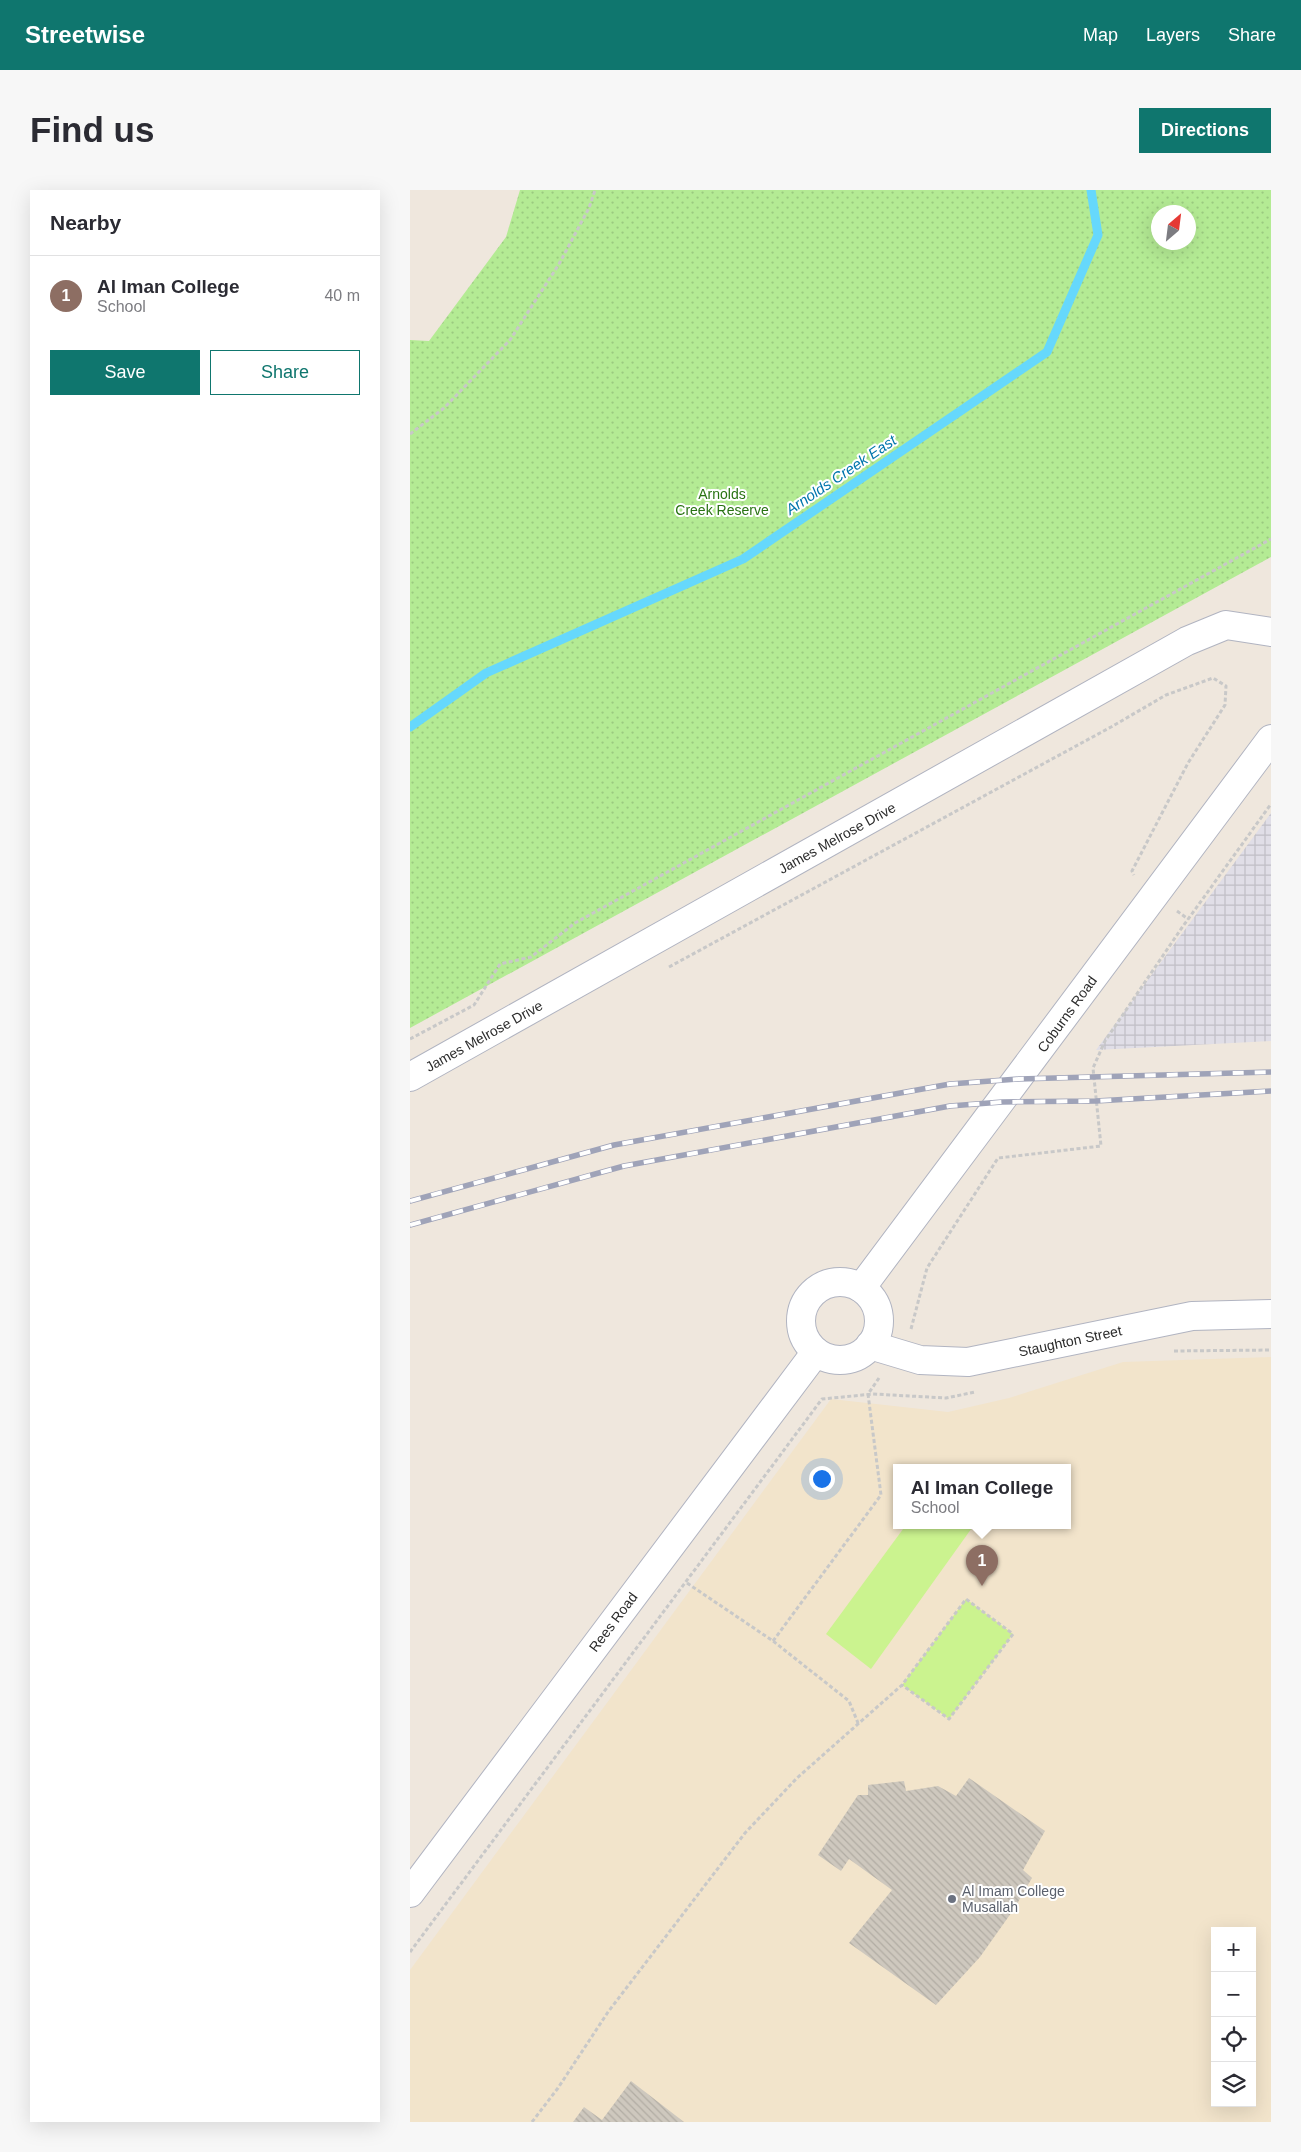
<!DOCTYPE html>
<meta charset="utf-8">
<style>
:root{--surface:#fff;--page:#f7f7f7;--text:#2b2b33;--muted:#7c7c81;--line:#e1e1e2;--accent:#0f766e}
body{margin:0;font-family:Helvetica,sans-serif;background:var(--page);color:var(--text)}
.controls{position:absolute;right:15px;bottom:15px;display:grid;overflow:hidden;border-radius:0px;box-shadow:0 5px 20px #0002}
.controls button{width:45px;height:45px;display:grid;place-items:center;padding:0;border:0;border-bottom:1px solid var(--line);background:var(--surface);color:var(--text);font:25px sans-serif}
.compass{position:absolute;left:741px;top:15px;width:45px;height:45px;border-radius:50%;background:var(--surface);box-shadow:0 5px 20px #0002;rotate:28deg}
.you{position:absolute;left:411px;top:1288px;width:18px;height:18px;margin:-12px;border:4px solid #fff;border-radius:50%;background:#1a73e8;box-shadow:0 0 0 8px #1a73e833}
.badge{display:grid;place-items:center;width:32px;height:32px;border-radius:50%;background:var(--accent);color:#fff;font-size:16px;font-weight:700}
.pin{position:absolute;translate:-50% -41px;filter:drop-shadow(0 1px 2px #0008)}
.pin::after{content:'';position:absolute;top:26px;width:18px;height:15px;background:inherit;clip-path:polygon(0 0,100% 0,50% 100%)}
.popup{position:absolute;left:483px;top:1274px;width:178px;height:65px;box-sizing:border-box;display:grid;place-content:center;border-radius:0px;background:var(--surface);filter:drop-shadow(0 1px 4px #0005);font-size:16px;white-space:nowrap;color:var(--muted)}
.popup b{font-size:19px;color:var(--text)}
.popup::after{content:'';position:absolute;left:50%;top:100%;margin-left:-10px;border:10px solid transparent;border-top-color:var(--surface)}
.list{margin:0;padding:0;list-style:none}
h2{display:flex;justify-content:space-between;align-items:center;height:65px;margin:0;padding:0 20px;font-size:21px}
h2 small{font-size:16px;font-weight:400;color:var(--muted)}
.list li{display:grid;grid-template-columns:32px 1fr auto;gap:15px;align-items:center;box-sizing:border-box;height:80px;padding:0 20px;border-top:1px solid var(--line)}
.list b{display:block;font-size:19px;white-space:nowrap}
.list p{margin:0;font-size:16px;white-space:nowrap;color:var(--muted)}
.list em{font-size:16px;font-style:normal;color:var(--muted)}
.actions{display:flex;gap:10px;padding:15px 20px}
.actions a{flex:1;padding:11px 0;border:1px solid var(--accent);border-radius:0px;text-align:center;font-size:18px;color:var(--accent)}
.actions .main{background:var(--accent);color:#fff}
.icon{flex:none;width:28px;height:28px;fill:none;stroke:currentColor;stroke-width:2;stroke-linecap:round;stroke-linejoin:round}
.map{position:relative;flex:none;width:861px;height:1932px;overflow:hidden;border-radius:0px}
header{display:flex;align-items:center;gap:30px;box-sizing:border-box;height:70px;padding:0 25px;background:var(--accent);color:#fff}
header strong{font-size:24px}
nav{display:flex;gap:28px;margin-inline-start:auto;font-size:18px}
.intro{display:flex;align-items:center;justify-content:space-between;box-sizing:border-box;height:120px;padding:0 30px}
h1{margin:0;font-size:35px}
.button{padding:12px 22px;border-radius:0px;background:var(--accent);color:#fff;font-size:18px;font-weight:700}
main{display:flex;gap:30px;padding:0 30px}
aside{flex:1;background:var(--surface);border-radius:0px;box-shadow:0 5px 20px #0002}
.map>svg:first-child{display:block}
.industrial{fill:url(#industrial-grid)}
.education{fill:#f2e4cb;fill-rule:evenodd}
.park{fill:url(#park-dots);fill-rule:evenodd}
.pitch{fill:#cbf38f}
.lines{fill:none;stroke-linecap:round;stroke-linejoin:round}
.stream{stroke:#66d8fc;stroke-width:9}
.building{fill:url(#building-back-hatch)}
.street-casing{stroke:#b1b4c1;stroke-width:30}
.secondary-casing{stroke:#b1b4c1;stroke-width:30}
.path{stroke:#c8c8c8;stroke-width:3;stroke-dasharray:4 2.5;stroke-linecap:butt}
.street{stroke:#fff;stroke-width:28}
.secondary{stroke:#fff;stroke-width:28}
.rail-casing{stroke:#9fa3b8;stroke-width:5.5}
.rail{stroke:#fff;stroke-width:4;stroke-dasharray:11;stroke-linecap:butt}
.worship-dot{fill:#6b7280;stroke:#fff;stroke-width:2}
.labels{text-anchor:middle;stroke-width:4;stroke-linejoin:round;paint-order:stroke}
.park-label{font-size:14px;fill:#297313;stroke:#fff}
.street-label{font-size:14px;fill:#2c2c2c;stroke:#fff}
.worship-label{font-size:14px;fill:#5b616d;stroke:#fff;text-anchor:start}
.water-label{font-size:15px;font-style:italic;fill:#0075ac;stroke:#fff}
</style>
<header>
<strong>Streetwise</strong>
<nav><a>Map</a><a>Layers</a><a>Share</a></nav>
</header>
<div class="intro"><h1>Find us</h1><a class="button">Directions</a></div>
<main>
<aside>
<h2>Nearby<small></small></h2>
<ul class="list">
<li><span class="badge" style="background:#8d6e63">1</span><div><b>Al Iman College</b><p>School</p></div><em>40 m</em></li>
</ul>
<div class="actions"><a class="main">Save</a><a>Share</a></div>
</aside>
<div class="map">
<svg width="861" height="1932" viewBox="0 0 861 1932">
<defs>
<pattern id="industrial-grid" width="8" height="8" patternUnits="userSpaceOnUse" patternTransform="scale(1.25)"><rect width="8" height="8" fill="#e0dee7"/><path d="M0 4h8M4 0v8" fill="none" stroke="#c0bfc6"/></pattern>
<pattern id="park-dots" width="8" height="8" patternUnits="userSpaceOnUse" patternTransform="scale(1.25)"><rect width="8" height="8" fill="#b4eb94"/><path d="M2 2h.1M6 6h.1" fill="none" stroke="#9bca80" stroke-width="1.8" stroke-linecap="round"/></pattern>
<pattern id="building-back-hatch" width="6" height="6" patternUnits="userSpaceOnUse" patternTransform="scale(1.25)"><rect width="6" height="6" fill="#cec8be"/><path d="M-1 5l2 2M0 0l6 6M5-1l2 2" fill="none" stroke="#b1aca3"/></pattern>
</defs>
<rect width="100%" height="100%" fill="#efe7dd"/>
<!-- industrial -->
<polygon class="industrial" points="861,623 861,851 686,860"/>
<!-- education -->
<path class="education" d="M861,1167V1932H0V1780L421,1209L538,1222L599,1208L713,1172ZM487,1277H657V1335H487ZM805,1741H842V1913H805Z"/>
<!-- park -->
<path class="park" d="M110,0H861V367L0,838V150L19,151L96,47ZM748,22H778V52H748Z"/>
<!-- pitch -->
<g class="pitch">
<polygon points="496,1335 564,1335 461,1479 416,1444"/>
<polygon points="556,1409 603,1444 539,1529 492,1495"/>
</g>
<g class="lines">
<!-- stream -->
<polyline class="stream" points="0,537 76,483 333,369 637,162 688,45 681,0"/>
</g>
<!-- building -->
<g class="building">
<polygon points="559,1588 635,1641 613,1680 622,1688 604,1719 570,1767 526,1815 439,1753 482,1700 439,1669 431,1681 408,1665 448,1605 458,1605 458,1595 494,1591 496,1601 528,1596 546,1606"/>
<polygon points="221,1891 274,1932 163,1932 174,1917 192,1930"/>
</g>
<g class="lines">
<defs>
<g id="street">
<polyline points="0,887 777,451 816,435 861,442"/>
<polyline points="460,1155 510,1170 558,1172 782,1126 861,1124"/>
</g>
<g id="secondary">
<circle cx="430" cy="1131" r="39"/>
<polyline points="451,1098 861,549"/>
<polyline points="0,1703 406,1162"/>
</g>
</defs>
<!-- street casing -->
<use href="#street" class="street-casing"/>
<!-- secondary casing -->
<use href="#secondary" class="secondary-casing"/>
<!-- path -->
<g class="path">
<polyline points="0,244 34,218 100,150 149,74 179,18 185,0"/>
<polyline points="767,721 778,729"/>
<polyline points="259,777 701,537 756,505 803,488 816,496 815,515 778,573 722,681 724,685"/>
<polyline points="0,849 64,815 90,774 121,767 165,733 861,349"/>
<polyline points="501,1139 517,1078 588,968 691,956 683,878 695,851 771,739 861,614"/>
<polyline points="764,1161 861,1160"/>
<polyline points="277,1393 363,1451 439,1511 448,1533"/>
<polyline points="363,1451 471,1305 458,1204 469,1188"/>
<polyline points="0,1762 412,1209 463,1204 536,1208 565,1202"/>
<polyline points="122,1932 148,1898 198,1822 335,1643 387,1588 492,1495 556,1409 603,1444 539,1529 492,1495"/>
</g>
<!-- street -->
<use href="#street" class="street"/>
<!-- secondary -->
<use href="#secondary" class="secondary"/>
<defs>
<g id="rail">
<polyline points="0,1011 204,955 540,894 609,889 861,882"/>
<polyline points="0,1035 214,976 540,916 592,912 686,911 861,901"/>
</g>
</defs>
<!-- rail casing -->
<use href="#rail" class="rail-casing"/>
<!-- rail -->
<use href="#rail" class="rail"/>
</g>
<!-- markers -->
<circle class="worship-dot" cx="542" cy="1709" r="5"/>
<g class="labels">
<!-- park labels -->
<g class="park-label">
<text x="312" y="309">Arnolds<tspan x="312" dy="16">Creek Reserve</tspan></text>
</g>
<!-- street labels -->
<g class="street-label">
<text transform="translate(427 648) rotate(-29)" y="5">James Melrose Drive</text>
<text transform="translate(657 824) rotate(-54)" y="5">Coburns Road</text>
<text transform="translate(74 846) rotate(-29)" y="5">James Melrose Drive</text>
<text transform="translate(660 1151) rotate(-12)" y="5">Staughton Street</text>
<text transform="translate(203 1432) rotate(-53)" y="5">Rees Road</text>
</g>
<!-- worship labels -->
<g class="worship-label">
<text x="552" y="1706">Al Imam College<tspan x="552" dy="16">Musallah</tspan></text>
</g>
<!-- water labels -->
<g class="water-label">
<text transform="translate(431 285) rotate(-34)" y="5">Arnolds Creek East</text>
</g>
</g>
</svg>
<div class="controls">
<button>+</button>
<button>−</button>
<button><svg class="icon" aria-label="locate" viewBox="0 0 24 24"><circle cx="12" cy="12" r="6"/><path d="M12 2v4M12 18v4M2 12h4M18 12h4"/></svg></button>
<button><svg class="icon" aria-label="layers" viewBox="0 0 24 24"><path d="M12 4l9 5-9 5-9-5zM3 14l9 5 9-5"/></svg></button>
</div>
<svg class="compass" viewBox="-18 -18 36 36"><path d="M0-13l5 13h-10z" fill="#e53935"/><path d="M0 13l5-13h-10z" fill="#7c7c81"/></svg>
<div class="you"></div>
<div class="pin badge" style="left:572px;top:1396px;background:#8d6e63">1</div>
<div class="popup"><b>Al Iman College</b>School</div>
</div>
</main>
